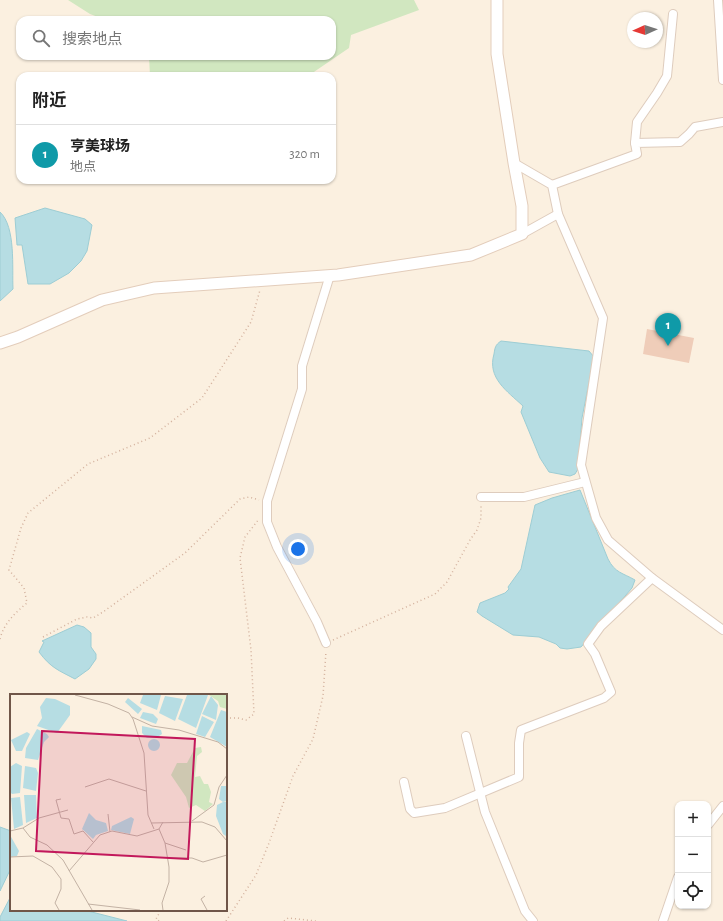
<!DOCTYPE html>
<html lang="zh">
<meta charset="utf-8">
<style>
:root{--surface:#fff;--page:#f2f2f2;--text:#222;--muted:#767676;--line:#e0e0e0;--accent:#e16849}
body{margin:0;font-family:"Alegreya Sans","Noto Sans SC",sans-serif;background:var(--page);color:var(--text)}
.controls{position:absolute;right:12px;bottom:12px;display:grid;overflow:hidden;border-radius:8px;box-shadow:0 1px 3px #0004}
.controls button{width:36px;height:36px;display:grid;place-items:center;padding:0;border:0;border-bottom:1px solid var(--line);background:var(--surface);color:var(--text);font:20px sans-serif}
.compass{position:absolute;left:627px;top:12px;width:36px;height:36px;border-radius:50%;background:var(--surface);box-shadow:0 1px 3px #0004;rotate:267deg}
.you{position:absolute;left:298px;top:549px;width:14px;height:14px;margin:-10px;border:3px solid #fff;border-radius:50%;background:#1a73e8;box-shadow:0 0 0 6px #1a73e833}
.badge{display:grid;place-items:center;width:26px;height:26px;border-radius:50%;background:var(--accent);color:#fff;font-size:13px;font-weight:700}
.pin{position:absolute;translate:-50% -33px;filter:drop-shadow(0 1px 2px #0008)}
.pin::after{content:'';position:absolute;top:21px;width:14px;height:12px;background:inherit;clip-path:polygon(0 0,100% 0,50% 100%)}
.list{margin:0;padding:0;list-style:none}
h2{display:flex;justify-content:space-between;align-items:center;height:52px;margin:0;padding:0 16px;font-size:17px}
h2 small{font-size:13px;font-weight:400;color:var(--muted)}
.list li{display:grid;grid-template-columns:26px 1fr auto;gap:12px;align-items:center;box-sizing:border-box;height:60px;padding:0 16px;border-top:1px solid var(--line)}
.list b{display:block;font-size:15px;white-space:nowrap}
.list p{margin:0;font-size:13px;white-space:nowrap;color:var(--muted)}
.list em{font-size:13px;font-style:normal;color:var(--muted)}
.icon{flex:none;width:22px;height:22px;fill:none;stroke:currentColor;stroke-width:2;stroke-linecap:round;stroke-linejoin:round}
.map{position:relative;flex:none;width:723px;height:921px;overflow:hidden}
.search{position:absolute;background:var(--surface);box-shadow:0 1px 3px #0004;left:16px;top:16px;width:320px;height:44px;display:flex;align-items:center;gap:10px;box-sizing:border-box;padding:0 14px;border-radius:12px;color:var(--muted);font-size:15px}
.panel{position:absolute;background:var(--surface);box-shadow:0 1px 3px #0004;left:16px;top:72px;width:320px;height:112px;border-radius:12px}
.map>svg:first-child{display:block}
.green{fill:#d1e7c0}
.water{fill:#b6dde3;stroke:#9dcdd4}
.building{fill:#efcdb9}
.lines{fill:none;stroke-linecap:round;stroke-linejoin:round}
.street-casing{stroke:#deccbd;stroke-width:10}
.secondary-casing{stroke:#e3cdbb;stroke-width:13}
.path{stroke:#d3b19d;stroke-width:1.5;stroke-dasharray:1 3;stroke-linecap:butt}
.street{stroke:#fff;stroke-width:8}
.secondary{stroke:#fff;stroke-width:11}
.inset-road{fill:none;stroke:#c3b2a4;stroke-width:1}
.view{fill:#c2185b;fill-opacity:0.15;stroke:#c2185b;stroke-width:2}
.inset-edge{fill:none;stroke:#705649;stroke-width:2}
</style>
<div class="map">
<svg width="723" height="921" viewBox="0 0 723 921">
<rect width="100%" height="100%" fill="#fbf0e0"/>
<!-- green -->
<polygon class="green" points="68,0 414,0 419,10 351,35 349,48 308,76 150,76 149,56 332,56 332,20 106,20 90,14"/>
<!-- water -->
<g class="water">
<polygon points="45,208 85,219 92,225 87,251 81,261 69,273 50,284 28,284 22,245 17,245 15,218"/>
<path d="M0,212C16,227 12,268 13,289L0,301Z"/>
<path d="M501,341L589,351L594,357L582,418L578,469L575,474L570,476L549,472L540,458L521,412L523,406C507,391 487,378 494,354C495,348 495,345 501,341Z"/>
<path d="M580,490L608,559C615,573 623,573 635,580L632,588L581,647L567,649L560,648L556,644L539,637L513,635L482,616L477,612L480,603L505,593L509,589L508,587L521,569L535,505L552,498Z"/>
<path d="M77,625L84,627L91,633V647L96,654V659L89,669L75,679C58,670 51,668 39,652L44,642L42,641Z"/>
<polygon points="0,827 11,831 11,868 0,891"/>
<polygon points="11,896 11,910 84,910 127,921 0,921 0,917"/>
</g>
<!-- building -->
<polygon class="building" points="647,329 694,338 689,363 643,354"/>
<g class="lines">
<defs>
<g id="street">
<polyline points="718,0 723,80"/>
<polyline points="635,143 637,122 657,93 667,76 673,14"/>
<polyline points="514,163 552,185 558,214 603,318 581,465 596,518 608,540 652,578 723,630"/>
<polyline points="552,185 637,154 635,143 680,142 689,134 695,127 723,122"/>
<polyline points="522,234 558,214"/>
<polyline points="481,497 524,497 585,482"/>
<polyline points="326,643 317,622 277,547 267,522 267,501 302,389 302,366 330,275"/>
<polyline points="466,736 485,812 525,911 533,921"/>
<polyline points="404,782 410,809 414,813 445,808 519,777 519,743 521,730 604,698 611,692 595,654 588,644 601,626 652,578"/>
<polyline points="708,825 723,806"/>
<polyline points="663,921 678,877"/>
</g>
<polyline id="secondary" points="0,343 18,337 102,300 154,288 338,275 471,255 522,234 522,206 514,163 497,54 497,0"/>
</defs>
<!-- street casing -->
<use href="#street" class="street-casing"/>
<!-- secondary casing -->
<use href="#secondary" class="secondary-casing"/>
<!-- path -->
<g class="path">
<polyline points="43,637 77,619 87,617 93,618 103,612 185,553 240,499 249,497 259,500"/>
<path d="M0,639C4,623 15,613 27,603L24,588L9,570L21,528L28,513L88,464L150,438L202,398L251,322L260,290"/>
<polyline points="333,640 435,594 447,582 470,540 477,530 481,518 481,505"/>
<polyline points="226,718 238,718 246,720 254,714 251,650 240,558 245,537 259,519"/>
<polyline points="159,921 156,919 161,910"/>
<polyline points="226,921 256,875 269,843 293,776 313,739 323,696 326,651"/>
<polyline points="284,921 288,918 316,921"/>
</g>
<!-- street -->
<use href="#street" class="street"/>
<!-- secondary -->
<use href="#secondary" class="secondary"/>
</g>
<!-- overview -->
<g transform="translate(10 694)">
<rect width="217" height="217" fill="#fbf0e0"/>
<path d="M199,1H217V15L210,13L208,7ZM191,53L192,58L187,62L185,83L190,82L194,90H198L201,98L199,108L203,110L195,117L186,111L179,114L176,103L161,81L167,69H177L185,54Z" fill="#d1e7c0"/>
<path d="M133,1H151L147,16L130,9ZM177,1H198L186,34L168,25ZM155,2L173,5L165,27L149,19ZM201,2L208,11L206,26L192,20ZM36,4L45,5L60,12V21L47,39L27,32L32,24L30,13ZM118,4L132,15L128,20L115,8ZM211,16L217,18V53L200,43ZM133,18L143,20L148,25L146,30L130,24ZM192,22L204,28L195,43L186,40ZM132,32L151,36L152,40L146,44H137L132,39ZM27,35L37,40L39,43L34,48L28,66L15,64L16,54ZM17,38L20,40L12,57H6L1,46ZM138 51a6 6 0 1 1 12 0a6 6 0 1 1-12 0ZM6,69L12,72L10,99L2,100L0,98V73ZM15,72L26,74L28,79L26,97L13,94ZM211,92H217V107L213,108H217L216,142L213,140L206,122L207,111L213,108L209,105ZM14,101H26L27,124L16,129ZM10,103L13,131L4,135L1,104ZM79,119L86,126L96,129L98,137L86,141L83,145L72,135ZM121,123L124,125L120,140L101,136L102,132ZM0,141L9,157L7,162L0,163Z" fill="#b6dde3"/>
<path class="inset-road" d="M65,1L98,10L119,19L123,25L134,59L138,121L144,135M122,23L142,32L169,36L208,48L217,55M75,93L99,85L136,97M51,105L46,106L51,124L59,125L64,140L73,137L83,148M98,120L100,138M182,127L204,111L209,93L217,81M141,129L192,128L205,133L217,147M13,134L20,143L37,151L53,166L82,216M149,135L155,149L159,173V188L152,209L153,216M0,137L13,134L29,124L58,116M155,149L176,156M0,163L23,162L42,173L51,185V195L45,209L49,216M158,164H182L193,168L217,161M59,177L90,141L102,137L127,142L149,135L153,128M195,202L191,205L197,216M78,210L130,216"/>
<path class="view" d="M32,37L185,45L178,165L26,157Z"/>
<rect width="217" height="217" class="inset-edge"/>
</g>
</svg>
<div class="controls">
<button>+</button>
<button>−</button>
<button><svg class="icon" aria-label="locate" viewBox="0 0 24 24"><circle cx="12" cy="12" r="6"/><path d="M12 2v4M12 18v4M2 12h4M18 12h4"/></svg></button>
</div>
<svg class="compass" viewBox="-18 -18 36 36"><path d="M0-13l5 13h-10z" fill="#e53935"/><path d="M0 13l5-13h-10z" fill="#767676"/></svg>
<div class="you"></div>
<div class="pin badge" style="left:668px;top:346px;background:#0f9aa8">1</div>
<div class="search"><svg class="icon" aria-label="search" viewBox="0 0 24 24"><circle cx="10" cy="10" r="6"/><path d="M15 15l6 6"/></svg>搜索地点</div>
<section class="panel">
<h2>附近<small></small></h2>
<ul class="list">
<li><span class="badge" style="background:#0f9aa8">1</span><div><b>亨美球场</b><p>地点</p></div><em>320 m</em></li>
</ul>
</section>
</div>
